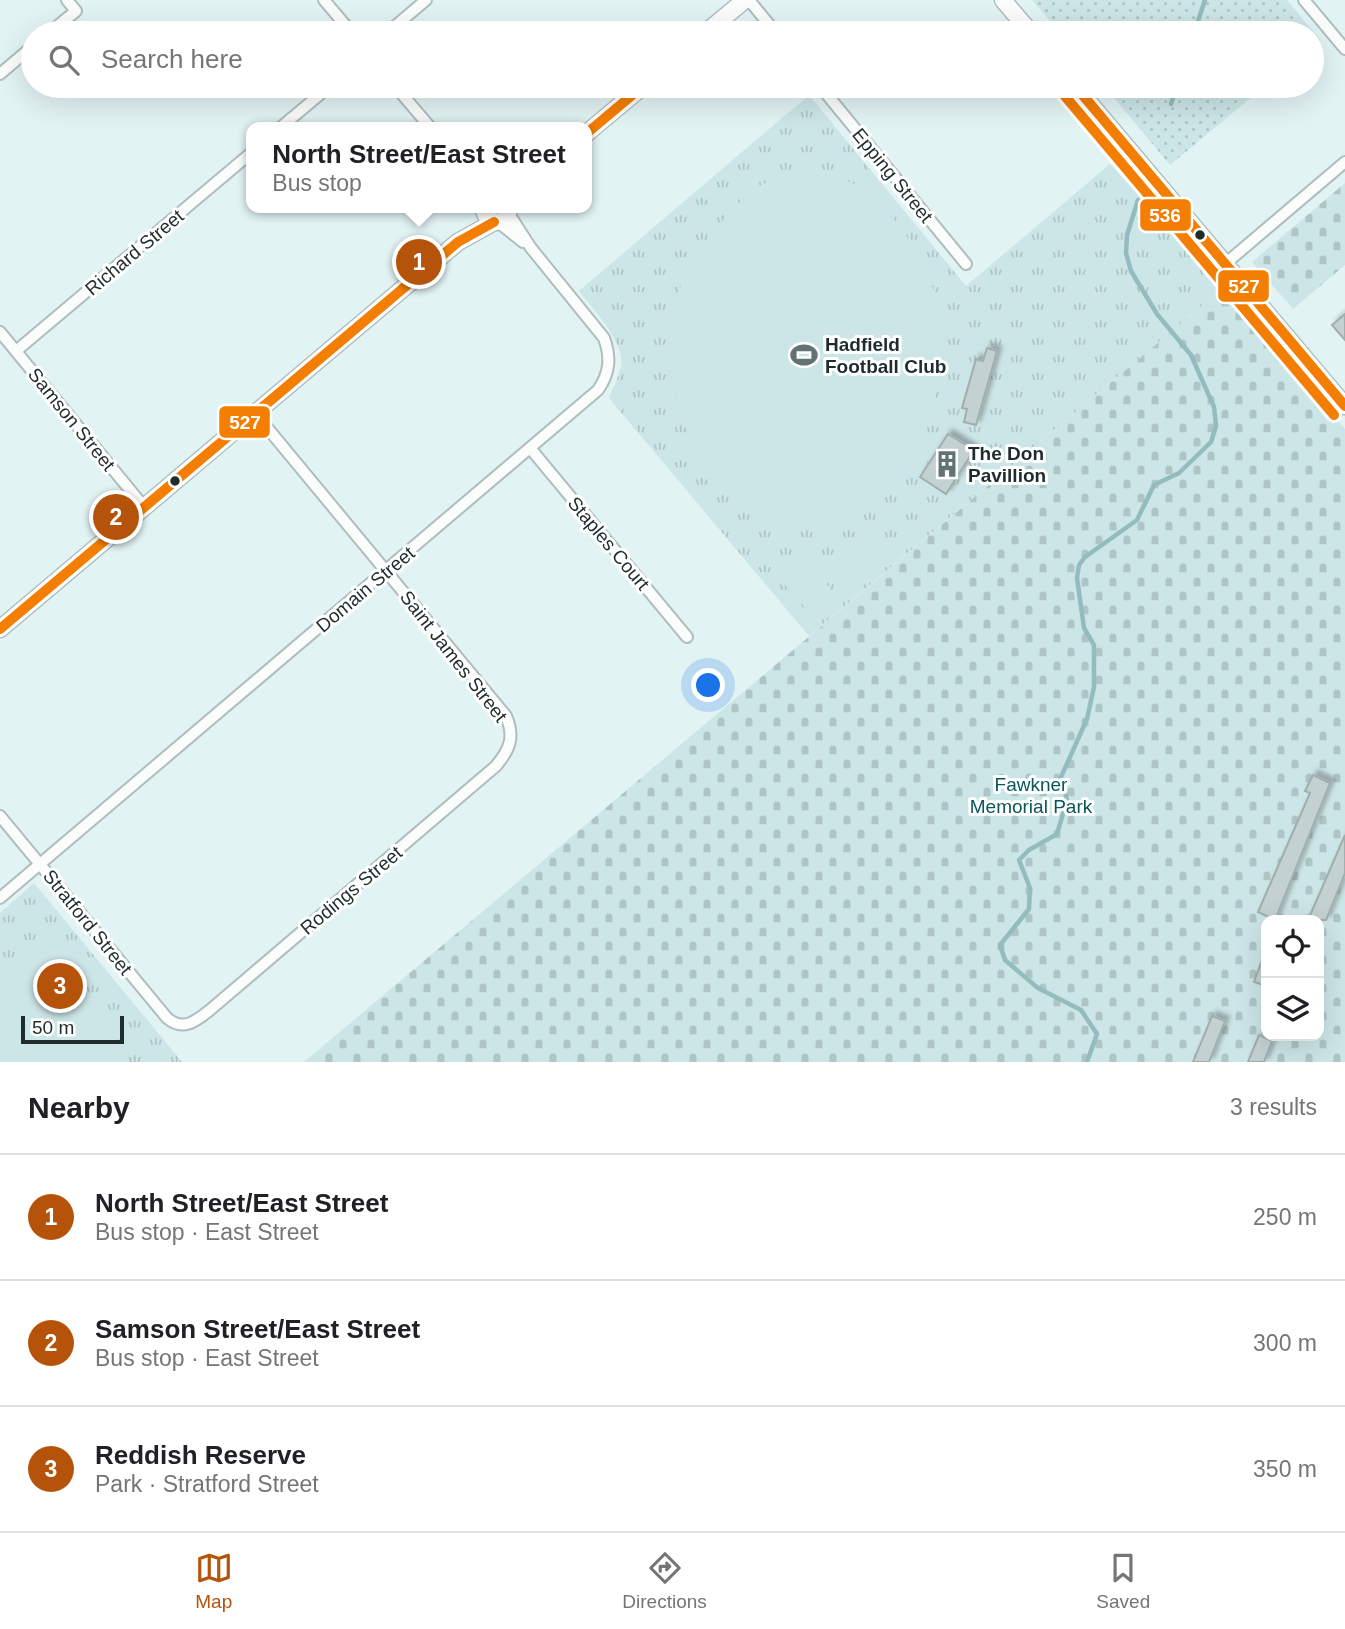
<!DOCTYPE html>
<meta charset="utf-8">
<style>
:root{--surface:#fff;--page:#f6f6f6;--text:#202124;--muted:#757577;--line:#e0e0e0;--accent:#b45309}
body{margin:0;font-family:Helvetica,sans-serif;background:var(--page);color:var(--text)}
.controls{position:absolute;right:21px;bottom:21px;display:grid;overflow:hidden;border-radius:14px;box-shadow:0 7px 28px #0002}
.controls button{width:63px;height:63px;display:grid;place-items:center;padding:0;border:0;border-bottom:2px solid var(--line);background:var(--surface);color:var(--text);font:35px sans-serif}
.scale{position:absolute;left:21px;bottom:18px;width:103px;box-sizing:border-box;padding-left:7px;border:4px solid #1f2c2c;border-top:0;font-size:19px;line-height:24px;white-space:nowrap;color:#1f2c2c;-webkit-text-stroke:5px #fff;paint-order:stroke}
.you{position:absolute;left:709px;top:686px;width:24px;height:24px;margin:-18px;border:5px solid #fff;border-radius:50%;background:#1a73e8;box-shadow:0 0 0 10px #1a73e833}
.badge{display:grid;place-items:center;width:46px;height:46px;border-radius:50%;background:var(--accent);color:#fff;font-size:23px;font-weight:700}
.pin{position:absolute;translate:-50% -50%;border:4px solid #fff;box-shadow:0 2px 7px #0006}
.popup{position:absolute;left:246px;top:122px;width:346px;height:91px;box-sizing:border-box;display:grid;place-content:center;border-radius:14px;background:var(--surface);filter:drop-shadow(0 2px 5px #0005);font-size:23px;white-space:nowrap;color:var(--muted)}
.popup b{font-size:26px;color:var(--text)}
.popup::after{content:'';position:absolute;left:50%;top:100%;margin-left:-14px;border:14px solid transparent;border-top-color:var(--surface)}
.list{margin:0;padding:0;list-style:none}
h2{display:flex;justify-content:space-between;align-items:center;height:91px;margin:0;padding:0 28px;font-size:30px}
h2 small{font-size:23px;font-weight:400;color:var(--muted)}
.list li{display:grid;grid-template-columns:46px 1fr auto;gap:21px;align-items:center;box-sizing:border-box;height:126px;padding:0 28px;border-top:2px solid var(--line)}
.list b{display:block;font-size:26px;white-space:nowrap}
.list p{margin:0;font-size:23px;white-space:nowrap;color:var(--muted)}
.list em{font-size:23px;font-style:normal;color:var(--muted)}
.icon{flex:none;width:38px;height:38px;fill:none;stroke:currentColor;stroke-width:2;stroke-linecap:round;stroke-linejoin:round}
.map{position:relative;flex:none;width:1345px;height:1062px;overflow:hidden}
.search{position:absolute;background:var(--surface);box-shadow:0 7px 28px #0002;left:21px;right:21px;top:21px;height:77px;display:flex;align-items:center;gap:18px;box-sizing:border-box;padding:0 24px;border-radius:38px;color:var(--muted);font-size:26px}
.sheet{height:469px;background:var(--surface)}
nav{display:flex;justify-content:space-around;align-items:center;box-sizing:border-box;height:98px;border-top:2px solid var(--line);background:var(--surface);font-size:19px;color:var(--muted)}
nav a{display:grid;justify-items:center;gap:4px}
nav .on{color:var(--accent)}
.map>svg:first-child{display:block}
.grass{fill:url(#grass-dots)}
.cemetery{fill:url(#cemetery-stones);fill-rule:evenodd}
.park{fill:url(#park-tufts)}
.garden{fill:#cce5e6}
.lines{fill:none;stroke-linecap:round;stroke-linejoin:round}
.stream{stroke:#93bcbe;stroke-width:4.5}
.building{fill:#c3d1d2;stroke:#a1aeae;stroke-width:2;filter:url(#shadow)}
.street-casing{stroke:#afbdbe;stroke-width:14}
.secondary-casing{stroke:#afbdbe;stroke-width:19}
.street{stroke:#fbfdfd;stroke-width:10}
.secondary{stroke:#fbfdfd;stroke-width:16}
.bus-1-casing{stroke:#fff;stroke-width:16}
.bus-2-casing{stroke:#fff;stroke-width:16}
.bus-1{stroke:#f47e02;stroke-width:10}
.bus-2{stroke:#f47e02;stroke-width:10}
.bus-dot{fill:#1f2c2c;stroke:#fff;stroke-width:2.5}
.labels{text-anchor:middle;stroke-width:6;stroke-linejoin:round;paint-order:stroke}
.street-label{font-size:19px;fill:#1f2c2c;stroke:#fff}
.poi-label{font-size:19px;font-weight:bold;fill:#1f2c2c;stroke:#fff;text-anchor:start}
.park-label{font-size:19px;fill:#09565a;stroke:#fff}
.line-badge{stroke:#fff;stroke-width:2.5}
.badge-label{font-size:19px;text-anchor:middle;font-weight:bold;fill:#fff}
</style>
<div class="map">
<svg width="1345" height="1062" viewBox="0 0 1345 1062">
<defs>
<pattern id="grass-dots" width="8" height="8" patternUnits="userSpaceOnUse" patternTransform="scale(1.75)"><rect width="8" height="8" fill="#cce5e6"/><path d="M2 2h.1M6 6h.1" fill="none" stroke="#afc5c5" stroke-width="1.8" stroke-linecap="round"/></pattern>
<pattern id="cemetery-stones" width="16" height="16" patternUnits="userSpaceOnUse" patternTransform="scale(1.75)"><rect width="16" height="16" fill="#cce5e6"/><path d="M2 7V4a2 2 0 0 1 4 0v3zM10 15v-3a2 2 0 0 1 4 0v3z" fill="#afc5c5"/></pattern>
<pattern id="park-tufts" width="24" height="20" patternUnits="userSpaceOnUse" patternTransform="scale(1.75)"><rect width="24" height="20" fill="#cce5e6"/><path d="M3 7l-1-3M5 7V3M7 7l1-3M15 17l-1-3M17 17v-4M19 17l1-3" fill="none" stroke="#afc5c5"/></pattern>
<filter id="shadow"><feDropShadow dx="4.5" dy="-4.5" stdDeviation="2" flood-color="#0004"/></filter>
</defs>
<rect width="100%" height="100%" fill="#e2f3f4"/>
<!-- grass -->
<g class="grass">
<polygon points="1032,0 1287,0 1320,40 1312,47 1312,33 1060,33"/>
<polygon points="1104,86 1265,86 1170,165"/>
</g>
<!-- cemetery -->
<g class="cemetery">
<polygon points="1345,183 1345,265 1293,309 1252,262"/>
<path d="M1224,287L1345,429V1062H304ZM1266,920H1319V1036H1266Z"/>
</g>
<!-- park -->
<g class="park">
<path d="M809,95L966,286L1110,164L1224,287L809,636L609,398C613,388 619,377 621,366C625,342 593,309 579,291Z"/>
<polygon points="34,883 182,1062 0,1062 0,913"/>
</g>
<!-- garden -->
<g class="garden">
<path d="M811,173C825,175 839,177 852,183C890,203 924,255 935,295C947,337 939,407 920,446C914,458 908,472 898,482C846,536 762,539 712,479C688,450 663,367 668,329C673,296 689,265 709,238C725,216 749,188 775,178C786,173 799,174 811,173Z"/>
<polygon points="877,526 897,550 848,590 828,566"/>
<polygon points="798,550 839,599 815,619 773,571"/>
<polygon points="55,942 129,1062 0,1062 0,976"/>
</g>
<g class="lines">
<!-- stream -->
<g class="stream">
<polyline points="1194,33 1205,0"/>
<polyline points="1171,104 1177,86"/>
<polyline points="1087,1062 1097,1034 1081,1010 1038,988 1005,960 1000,945 1029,909 1030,888 1019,860 1029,850 1057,834 1067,800 1061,777 1087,719 1094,687 1094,645 1084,628 1077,578 1079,565 1085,557 1137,520 1154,485 1179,473 1211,442 1216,426 1214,407 1191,355 1157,314 1131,271 1126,253 1127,235 1138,200"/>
</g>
</g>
<!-- building -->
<g class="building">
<polygon points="1345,314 1345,340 1332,325"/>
<polygon points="987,348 997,351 976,425 964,422 967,409 962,408 976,359 983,361"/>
<polygon points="948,434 974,450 946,494 920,477"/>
<polygon points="1313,775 1330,783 1275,920 1258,912 1310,793 1305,791"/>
<polygon points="1345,835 1345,873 1326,920 1308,920"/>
<polygon points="1265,952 1266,953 1266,986 1254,982"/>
<polygon points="1212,1016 1225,1021 1209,1062 1193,1062"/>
<polygon points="1259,1035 1272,1041 1264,1062 1248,1062"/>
</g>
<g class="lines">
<defs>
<g id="street">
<polyline points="324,0 352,33"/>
<polyline points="749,0 776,33"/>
<polyline points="1304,0 1345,49"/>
<polyline points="49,33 76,11 67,0"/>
<polyline points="387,33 426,0"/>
<polyline points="0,74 33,46"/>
<polyline points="395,86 430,127"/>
<polyline points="820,86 966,264"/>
<polyline points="281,127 330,86"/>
<polyline points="498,222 523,242"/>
<polyline points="1225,264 1345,162"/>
<polyline points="0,332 144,507"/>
<polyline points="16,351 251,153"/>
<polyline points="530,448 687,637"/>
<path d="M0,816L167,1018C183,1032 196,1021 210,1010L496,766C510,749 515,737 506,716L255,413"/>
<path d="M0,898L598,390C610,373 611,357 604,338L531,248L509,214"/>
</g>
<g id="secondary">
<polyline points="1003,0 1031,33"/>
<polyline points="705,33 745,0"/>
<polyline points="1075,86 1345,406"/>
<polyline points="587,133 643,86"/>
<polyline points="483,208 487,218 496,222 505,220 510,208"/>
<polyline points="0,629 458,242 494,222"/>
</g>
</defs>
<!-- street casing -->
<use href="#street" class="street-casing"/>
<!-- secondary casing -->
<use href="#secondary" class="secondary-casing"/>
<!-- street -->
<use href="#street" class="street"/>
<!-- secondary -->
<use href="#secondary" class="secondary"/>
<defs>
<g id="bus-1">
<polyline points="1075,86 1345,406"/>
<polyline points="587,133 643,86"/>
<polyline points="0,629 458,242 494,222"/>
</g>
<polyline id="bus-2" points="1064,95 1334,415"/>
</defs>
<!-- bus-1 casing -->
<use href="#bus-1" class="bus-1-casing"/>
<!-- bus-2 casing -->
<use href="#bus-2" class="bus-2-casing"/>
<!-- bus-1 -->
<use href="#bus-1" class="bus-1"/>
<!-- bus-2 -->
<use href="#bus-2" class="bus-2"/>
</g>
<!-- icons -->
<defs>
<symbol id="stadium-bare" viewBox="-9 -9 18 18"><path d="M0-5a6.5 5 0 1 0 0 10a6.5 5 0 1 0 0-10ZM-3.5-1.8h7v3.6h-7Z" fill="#637272" stroke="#fff" stroke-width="2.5" paint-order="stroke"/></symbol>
<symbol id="building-bare" viewBox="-9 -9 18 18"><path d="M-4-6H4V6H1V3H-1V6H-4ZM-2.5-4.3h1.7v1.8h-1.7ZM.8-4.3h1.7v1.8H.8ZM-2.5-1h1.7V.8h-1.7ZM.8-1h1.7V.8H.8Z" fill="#637272" stroke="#fff" stroke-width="2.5" paint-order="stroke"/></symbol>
</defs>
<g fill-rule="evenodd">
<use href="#stadium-bare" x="785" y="336" width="38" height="38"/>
<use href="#building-bare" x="928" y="445" width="38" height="38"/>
</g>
<!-- markers -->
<g class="bus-dot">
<circle cx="1200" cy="235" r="6"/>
<circle cx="175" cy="481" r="6"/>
</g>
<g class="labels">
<!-- street labels -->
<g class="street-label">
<text transform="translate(893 175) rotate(51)" y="7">Epping Street</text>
<text transform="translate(134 252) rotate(-40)" y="7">Richard Street</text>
<text transform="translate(72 419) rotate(51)" y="7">Samson Street</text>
<text transform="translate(609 543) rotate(50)" y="7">Staples Court</text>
<text transform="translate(365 589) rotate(-40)" y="7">Domain Street</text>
<text transform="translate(454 656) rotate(52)" y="7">Saint James Street</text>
<text transform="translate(351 890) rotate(-40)" y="7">Rodings Street</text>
<text transform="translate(88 922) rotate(51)" y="7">Stratford Street</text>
</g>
<!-- poi labels -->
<g class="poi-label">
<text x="825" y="351">Hadfield<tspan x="825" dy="22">Football Club</tspan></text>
<text x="968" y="460">The Don<tspan x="968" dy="22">Pavillion</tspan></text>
</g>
<!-- park labels -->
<g class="park-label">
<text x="1031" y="791">Fawkner<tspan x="1031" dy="22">Memorial Park</tspan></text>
</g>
</g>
<g class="line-badge">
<rect x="1139" y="198" width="53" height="34" rx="7" fill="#f47e02"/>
<rect x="1217" y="269" width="53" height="34" rx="7" fill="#f47e02"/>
<rect x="218" y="405" width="53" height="34" rx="7" fill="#f47e02"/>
</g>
<g class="badge-label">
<text x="1165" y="222">536</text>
<text x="1244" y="293">527</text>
<text x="245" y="429">527</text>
</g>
</svg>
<div class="controls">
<button><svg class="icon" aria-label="locate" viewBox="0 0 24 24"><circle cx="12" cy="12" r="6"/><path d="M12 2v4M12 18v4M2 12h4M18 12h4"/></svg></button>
<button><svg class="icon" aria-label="layers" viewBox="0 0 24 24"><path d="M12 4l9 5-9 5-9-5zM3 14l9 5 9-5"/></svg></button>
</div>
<div class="scale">50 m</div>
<div class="you"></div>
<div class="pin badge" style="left:419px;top:262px">1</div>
<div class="popup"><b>North Street/East Street</b>Bus stop</div>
<div class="pin badge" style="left:116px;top:517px">2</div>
<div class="pin badge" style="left:60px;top:986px">3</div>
<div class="search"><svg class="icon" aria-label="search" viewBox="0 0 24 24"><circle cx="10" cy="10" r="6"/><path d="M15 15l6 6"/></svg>Search here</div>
</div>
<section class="sheet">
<h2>Nearby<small>3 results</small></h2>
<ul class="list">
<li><span class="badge">1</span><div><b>North Street/East Street</b><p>Bus stop · East Street</p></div><em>250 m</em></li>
<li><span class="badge">2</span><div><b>Samson Street/East Street</b><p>Bus stop · East Street</p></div><em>300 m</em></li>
<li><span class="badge">3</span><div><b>Reddish Reserve</b><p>Park · Stratford Street</p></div><em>350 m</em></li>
</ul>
</section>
<nav>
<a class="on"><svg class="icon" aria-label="map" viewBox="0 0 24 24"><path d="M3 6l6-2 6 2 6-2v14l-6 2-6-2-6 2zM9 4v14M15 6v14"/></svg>Map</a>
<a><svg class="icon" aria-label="directions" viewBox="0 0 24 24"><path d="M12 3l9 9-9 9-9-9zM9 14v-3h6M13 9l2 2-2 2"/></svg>Directions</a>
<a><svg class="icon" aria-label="saved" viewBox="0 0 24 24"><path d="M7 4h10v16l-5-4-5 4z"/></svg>Saved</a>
</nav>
